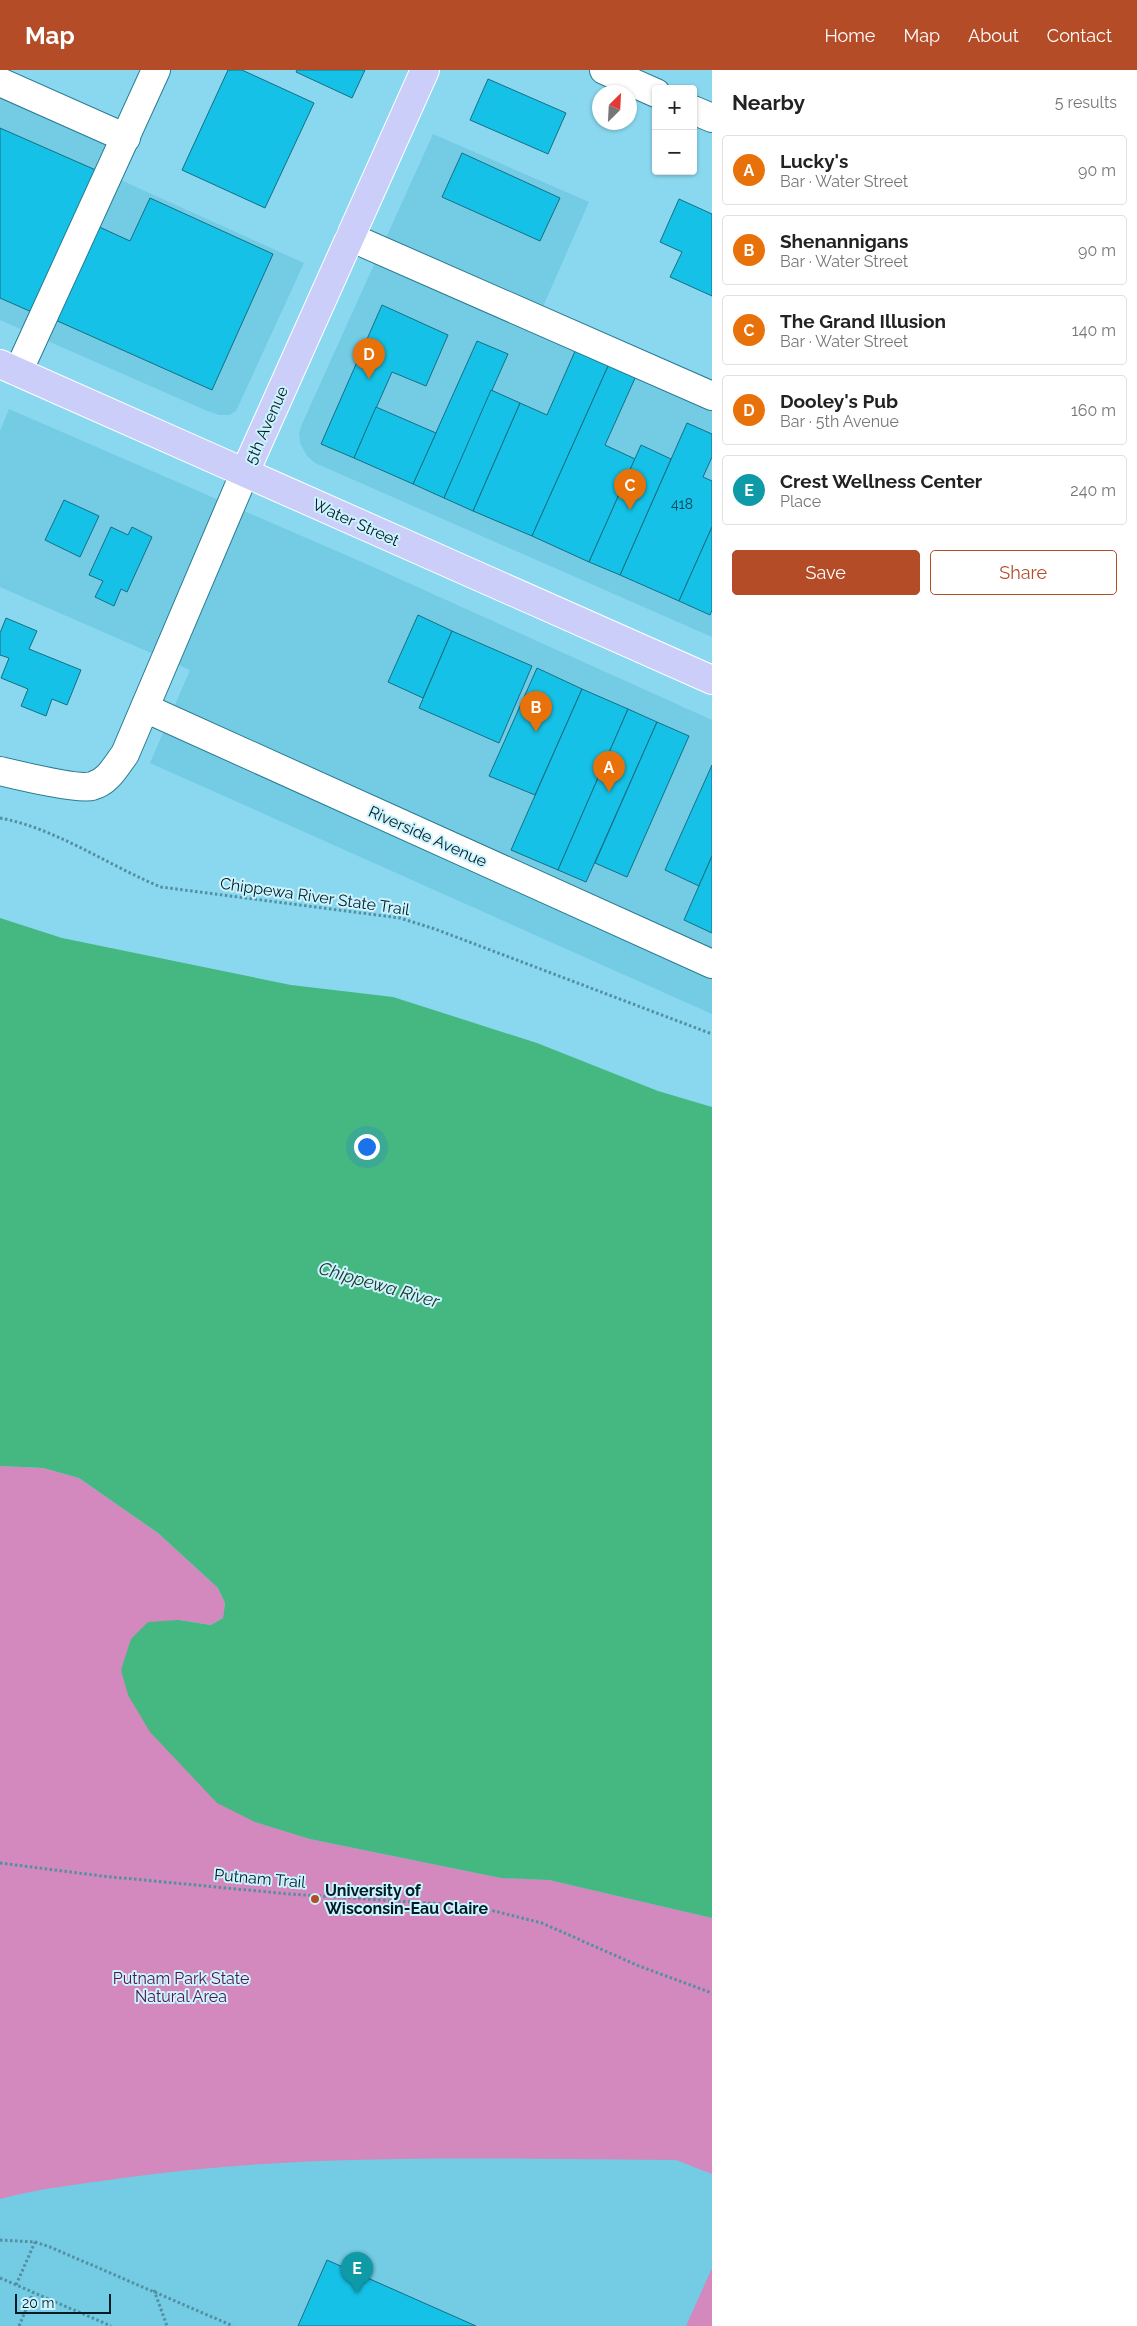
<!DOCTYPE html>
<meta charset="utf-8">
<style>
:root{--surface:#fff;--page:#f6f6f6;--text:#222;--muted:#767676;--line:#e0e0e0;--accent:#b44c28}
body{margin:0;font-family:Raleway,sans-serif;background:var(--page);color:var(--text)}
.controls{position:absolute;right:15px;top:15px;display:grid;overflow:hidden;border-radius:5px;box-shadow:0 1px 4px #0004}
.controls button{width:45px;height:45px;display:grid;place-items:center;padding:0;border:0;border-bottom:1px solid var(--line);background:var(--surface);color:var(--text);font:25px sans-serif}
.compass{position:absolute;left:592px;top:15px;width:45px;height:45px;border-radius:50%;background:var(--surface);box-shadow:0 1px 4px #0004;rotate:24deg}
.scale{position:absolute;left:15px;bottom:12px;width:96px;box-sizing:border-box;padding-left:5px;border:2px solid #001d25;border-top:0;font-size:14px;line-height:18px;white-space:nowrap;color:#001d25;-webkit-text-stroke:4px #cdf3fe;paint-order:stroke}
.you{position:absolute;left:366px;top:1076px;width:18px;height:18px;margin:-12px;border:4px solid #fff;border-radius:50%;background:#1a73e8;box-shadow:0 0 0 8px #1a73e833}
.badge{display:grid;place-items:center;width:32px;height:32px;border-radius:50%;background:var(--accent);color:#fff;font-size:16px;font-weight:700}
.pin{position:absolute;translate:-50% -41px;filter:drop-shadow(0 1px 2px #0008)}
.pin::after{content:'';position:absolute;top:26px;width:18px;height:15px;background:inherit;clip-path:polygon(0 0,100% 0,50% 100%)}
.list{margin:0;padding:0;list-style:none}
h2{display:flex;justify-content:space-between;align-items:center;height:65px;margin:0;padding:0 20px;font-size:21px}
h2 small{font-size:16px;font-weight:400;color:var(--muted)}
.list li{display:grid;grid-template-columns:32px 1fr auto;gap:15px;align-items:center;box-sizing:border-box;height:70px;margin:0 10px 10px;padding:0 10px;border:1px solid var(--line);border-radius:5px}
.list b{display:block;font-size:19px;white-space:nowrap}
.list p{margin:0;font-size:16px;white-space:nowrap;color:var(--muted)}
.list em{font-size:16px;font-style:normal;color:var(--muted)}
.actions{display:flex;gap:10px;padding:15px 20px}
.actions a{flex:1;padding:11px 0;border:1px solid var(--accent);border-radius:5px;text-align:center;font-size:18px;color:var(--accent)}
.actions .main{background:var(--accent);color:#fff}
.map{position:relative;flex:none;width:712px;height:2256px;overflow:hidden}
header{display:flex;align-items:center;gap:30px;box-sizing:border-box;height:70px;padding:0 25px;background:var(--accent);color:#fff}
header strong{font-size:24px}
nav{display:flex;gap:28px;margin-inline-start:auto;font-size:18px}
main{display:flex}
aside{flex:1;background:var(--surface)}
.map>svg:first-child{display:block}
.built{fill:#73cbe4}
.green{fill:#d389bd}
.water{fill:#45b780}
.building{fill:#15c1e6;stroke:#176e83}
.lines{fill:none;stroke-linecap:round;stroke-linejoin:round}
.minor-casing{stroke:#297b90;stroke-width:30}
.major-casing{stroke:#fff;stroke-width:30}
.path{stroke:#548fa1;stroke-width:3;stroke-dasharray:2.5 2.5;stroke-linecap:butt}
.minor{stroke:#fff;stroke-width:28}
.major{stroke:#cacef8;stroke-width:28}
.poi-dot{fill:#b44c28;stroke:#cdf3fe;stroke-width:2}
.labels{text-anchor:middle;stroke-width:4;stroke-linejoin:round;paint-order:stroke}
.number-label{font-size:14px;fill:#054655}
.street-label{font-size:16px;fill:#001d25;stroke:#cdf3fe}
.poi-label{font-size:16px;font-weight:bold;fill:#001d25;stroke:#cdf3fe;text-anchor:start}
.park-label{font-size:16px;fill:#561146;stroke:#cdf3fe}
.water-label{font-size:18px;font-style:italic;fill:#20392b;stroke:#cdf3fe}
</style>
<header>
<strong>Map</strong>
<nav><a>Home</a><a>Map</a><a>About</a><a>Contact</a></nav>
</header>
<main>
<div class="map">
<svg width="712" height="2256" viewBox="0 0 712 2256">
<rect width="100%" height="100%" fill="#8ad8ef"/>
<!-- built -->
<g class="built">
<polygon points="0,25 115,77 103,102 304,193 236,341 229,345 219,345 205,340 0,250"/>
<polygon points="433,64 589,132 534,257 712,336 712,567 315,393 307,386 300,373 299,363 302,354"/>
<polygon points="9,339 364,493 712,650 712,944 150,693 190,600 0,517 0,361"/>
<polygon points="0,1396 217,1733 712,1848 712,2256 0,2256"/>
</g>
<!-- green -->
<g class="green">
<path d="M0,1396L43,1398L79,1408L158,1463L218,1518L225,1533L223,1548L211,1555L179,1550L255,1752L310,1769L501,1808L549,1810L712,1848V2104L676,2090C491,2089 306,2082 123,2108C81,2114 40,2118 0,2129Z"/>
<polygon points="712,2198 712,2256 686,2256"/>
</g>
<!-- water -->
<polygon class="water" points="0,848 62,868 291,915 393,927 537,973 658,1021 712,1037 712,1848 549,1810 501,1808 310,1769 255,1752 217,1733 150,1662 128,1625 121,1600 131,1569 148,1552 179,1550 211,1555 223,1548 225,1533 218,1518 158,1463 79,1408 43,1398 0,1396"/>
<!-- building -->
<g class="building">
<polygon points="228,0 242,0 314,33 265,138 182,100"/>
<polygon points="297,0 365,0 352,28 296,2"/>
<polygon points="488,9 566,43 548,84 470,50"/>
<polygon points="0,58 98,101 34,243 0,228"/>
<polygon points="462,83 560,128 540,171 442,127"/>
<polygon points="150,128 273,184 212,320 53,249 95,155 130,171"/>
<polygon points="679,129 712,144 712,226 670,207 682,182 660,172"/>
<polygon points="382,235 448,265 426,316 392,302 354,388 321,374"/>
<polygon points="477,271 508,284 444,428 413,414"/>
<polygon points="576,279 609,294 532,466 473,441 520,333 547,345"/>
<polygon points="609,294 636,306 605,375 635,389 589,492 532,466"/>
<polygon points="491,320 520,333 473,441 444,428"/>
<polygon points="376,337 436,363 413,414 354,388"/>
<polygon points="687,353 712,364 712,387 703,407 712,411 712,457 679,531 620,505"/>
<polygon points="641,375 671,389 620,505 589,492"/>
<polygon points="64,430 99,446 80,487 45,470"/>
<polygon points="111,457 128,465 132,457 152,467 127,522 121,519 114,536 95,527 103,511 89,505"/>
<polygon points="712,457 712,540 710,545 679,531"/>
<polygon points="418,545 452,561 423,628 388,612"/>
<polygon points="6,548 37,561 29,579 81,600 67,635 52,629 46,646 21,636 28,619 1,608 9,588 0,585 0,563"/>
<polygon points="452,561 532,596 499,673 419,638"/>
<polygon points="537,598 582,619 535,725 489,706"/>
<polygon points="582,619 628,639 558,800 511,780"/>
<polygon points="628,639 657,652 586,812 558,800"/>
<polygon points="657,652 689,666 627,807 595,793"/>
<polygon points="712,695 712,786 699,816 665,800"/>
<polygon points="712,786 712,863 684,850"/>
<polygon points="327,2190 476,2256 298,2256"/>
</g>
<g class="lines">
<defs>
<g id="minor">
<polyline points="604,0 656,23"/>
<polyline points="0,12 126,68"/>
<polyline points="693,40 712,48"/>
<polyline points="350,167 712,326"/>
<polyline points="18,302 156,0"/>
<polyline points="145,638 712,894"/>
<path d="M0,701C17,705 79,720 92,716C108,712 116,696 125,684L245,402"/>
</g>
<g id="major">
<polyline points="0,294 712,610"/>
<polyline points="245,402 425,0"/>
</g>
</defs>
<!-- minor casing -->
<use href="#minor" class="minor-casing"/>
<!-- major casing -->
<use href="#major" class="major-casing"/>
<!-- path -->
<g class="path">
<path d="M0,748C58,759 107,795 161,817L400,848L435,859L712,964"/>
<polyline points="0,1793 102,1806 289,1824 474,1836 542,1853 639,1896 712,1923"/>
<polyline points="0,2170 35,2172 50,2177 233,2256"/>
<polyline points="0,2208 111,2256"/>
<polyline points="16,2215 35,2172"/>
<polyline points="154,2220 167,2256"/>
<polyline points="19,2256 33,2223"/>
</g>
<!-- minor -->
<use href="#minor" class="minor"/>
<!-- major -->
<use href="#major" class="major"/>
</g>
<!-- markers -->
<circle class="poi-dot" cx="315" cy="1829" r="5"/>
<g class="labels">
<!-- number labels -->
<g class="number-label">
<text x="682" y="439">418</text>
</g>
<!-- street labels -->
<g class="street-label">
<text transform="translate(266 355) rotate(-66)" y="6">5th Avenue</text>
<text transform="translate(356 452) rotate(24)" y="6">Water Street</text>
<text transform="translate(428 766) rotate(24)" y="6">Riverside Avenue</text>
<text transform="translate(315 826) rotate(8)" y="6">Chippewa River State Trail</text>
<text transform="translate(260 1808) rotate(5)" y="6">Putnam Trail</text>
</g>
<!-- poi labels -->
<g class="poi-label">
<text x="325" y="1826">University of<tspan x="325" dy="18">Wisconsin-Eau Claire</tspan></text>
</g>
<!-- park labels -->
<g class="park-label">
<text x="181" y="1914">Putnam Park State<tspan x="181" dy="18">Natural Area</tspan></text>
</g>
<!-- water labels -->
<g class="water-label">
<text transform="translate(379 1215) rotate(16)" y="6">Chippewa River</text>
</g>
</g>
</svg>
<div class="controls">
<button>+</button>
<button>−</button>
</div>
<svg class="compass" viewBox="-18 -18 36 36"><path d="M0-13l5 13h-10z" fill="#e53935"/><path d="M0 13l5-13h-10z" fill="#767676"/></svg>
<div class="scale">20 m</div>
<div class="you"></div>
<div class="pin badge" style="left:609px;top:722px;background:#e8710a">A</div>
<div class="pin badge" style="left:536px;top:662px;background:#e8710a">B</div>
<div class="pin badge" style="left:630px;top:440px;background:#e8710a">C</div>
<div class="pin badge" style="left:369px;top:309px;background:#e8710a">D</div>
<div class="pin badge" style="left:357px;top:2223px;background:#0f9aa8">E</div>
</div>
<aside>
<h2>Nearby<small>5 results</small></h2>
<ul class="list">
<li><span class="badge" style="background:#e8710a">A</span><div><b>Lucky's</b><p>Bar · Water Street</p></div><em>90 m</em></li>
<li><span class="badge" style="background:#e8710a">B</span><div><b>Shenannigans</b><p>Bar · Water Street</p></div><em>90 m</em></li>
<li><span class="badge" style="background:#e8710a">C</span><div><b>The Grand Illusion</b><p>Bar · Water Street</p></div><em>140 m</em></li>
<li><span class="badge" style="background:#e8710a">D</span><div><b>Dooley's Pub</b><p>Bar · 5th Avenue</p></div><em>160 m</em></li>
<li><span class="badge" style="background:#0f9aa8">E</span><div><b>Crest Wellness Center</b><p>Place</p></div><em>240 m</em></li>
</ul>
<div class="actions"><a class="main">Save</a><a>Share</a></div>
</aside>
</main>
